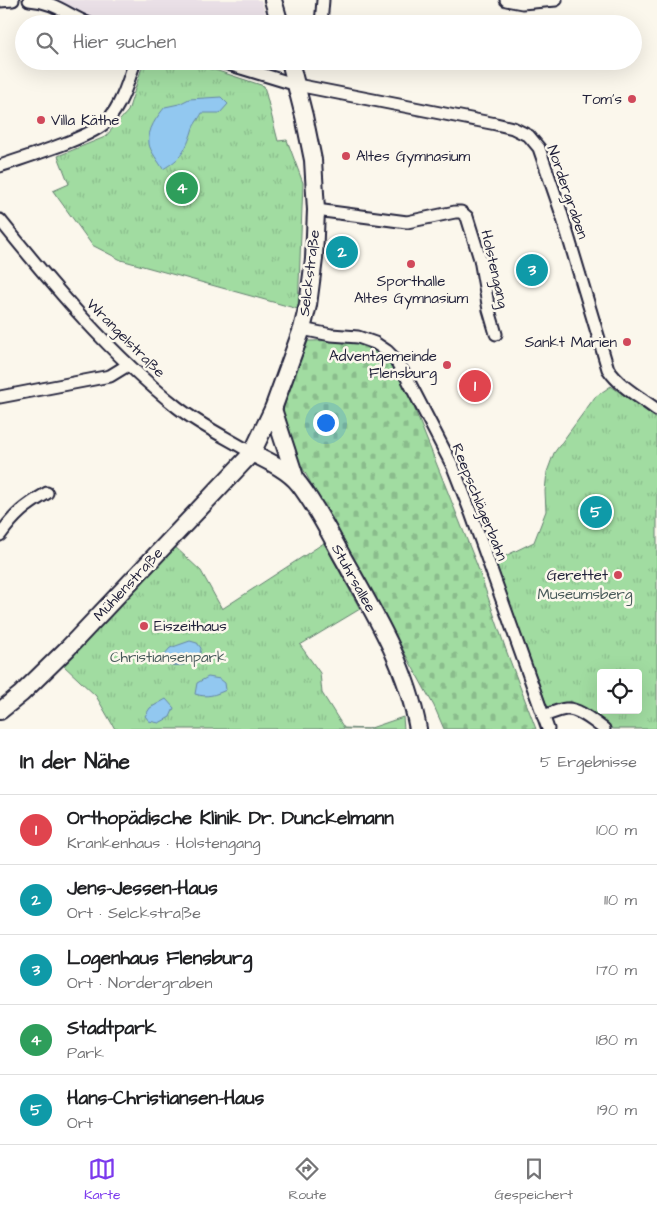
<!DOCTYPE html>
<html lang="de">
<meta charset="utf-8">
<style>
:root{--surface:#fff;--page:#f2f2f2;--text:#202124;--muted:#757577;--line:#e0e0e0;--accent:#7c3aed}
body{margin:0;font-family:"Architects Daughter",sans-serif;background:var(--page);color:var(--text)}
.controls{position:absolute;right:15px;bottom:15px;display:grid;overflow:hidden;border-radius:5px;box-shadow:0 5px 20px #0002}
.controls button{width:45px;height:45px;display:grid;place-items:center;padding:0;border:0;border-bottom:1px solid var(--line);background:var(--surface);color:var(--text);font:25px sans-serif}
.you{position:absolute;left:325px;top:422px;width:18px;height:18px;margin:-12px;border:4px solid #fff;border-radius:50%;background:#1a73e8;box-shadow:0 0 0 8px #1a73e833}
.badge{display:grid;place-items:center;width:32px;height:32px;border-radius:50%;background:var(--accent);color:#fff;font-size:16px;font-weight:700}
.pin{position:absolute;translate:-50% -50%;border:2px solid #fff;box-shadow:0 1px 5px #0006}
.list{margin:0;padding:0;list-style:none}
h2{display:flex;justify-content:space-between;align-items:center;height:65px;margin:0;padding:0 20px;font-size:21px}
h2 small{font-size:16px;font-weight:400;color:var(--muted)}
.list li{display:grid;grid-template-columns:32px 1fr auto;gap:15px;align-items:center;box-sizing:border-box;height:70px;padding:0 20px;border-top:1px solid var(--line)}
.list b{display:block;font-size:19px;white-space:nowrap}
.list p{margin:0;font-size:16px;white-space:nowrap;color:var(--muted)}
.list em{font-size:16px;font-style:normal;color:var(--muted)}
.icon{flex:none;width:28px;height:28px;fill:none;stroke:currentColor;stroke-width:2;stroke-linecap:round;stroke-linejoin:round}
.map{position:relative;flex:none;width:657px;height:729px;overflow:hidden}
.search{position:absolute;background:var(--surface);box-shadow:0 5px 20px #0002;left:15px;right:15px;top:15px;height:55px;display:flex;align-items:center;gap:12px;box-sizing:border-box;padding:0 18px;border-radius:28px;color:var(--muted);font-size:19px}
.sheet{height:415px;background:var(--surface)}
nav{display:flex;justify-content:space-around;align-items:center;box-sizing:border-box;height:70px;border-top:1px solid var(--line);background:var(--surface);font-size:14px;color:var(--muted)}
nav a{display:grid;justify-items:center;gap:2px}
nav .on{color:var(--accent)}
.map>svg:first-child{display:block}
.built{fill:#eae0e7}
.grass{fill:url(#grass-tufts);stroke:#627f6e;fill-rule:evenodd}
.cemetery{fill:url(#cemetery-stones);stroke:#627f6e}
.water{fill:#92c8f0;stroke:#6586a8}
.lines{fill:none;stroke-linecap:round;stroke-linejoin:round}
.street-casing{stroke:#22223b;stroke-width:15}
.secondary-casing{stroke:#22223b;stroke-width:20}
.street{stroke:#fbf7ec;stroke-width:11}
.secondary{stroke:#fbf7ec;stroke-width:16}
.poi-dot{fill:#d1495b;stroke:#fbf7ec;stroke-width:2}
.labels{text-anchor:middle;stroke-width:5;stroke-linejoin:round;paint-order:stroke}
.poi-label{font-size:15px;fill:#22223b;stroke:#fbf7ec;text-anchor:end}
.street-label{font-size:15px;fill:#22223b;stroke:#fbf7ec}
.park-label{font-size:15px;fill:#485a5a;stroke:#fbf7ec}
</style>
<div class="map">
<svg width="657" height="729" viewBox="0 0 657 729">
<defs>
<pattern id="grass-tufts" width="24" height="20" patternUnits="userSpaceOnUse" patternTransform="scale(1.25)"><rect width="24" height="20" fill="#a1dca1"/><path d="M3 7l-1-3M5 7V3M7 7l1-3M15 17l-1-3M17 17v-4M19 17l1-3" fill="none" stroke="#8abc8c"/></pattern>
<pattern id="cemetery-stones" width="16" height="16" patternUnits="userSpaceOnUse" patternTransform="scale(1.25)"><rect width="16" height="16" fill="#a1dca1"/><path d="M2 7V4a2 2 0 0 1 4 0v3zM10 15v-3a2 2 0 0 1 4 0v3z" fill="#8abc8c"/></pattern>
</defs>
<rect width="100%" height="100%" fill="#fbf7ec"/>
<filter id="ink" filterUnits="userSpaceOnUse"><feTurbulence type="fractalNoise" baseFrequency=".02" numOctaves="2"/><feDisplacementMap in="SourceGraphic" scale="10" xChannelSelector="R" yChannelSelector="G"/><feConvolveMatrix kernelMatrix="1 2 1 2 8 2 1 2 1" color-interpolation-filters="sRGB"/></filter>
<g filter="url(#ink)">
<!-- built -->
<polygon class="built" points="58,0 261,0 269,24 112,24 89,17"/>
<!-- grass -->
<g class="grass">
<polygon points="144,61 178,61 218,71 264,86 278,141 287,140 303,183 298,309 121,260 92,245 53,191 69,184 58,156 105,137 128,111"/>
<path d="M611,386L657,419V729H613L571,701L548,709L495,561L534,542L546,511L545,491L547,472L554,453L595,397ZM601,673H638V710H601Z"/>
<polygon points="324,543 360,609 300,645 320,673 322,693 344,728 368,729 403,717 404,729 115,729 96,696 63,665 173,545 201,571 222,609"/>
</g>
<!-- cemetery -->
<polygon class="cemetery" points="354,340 373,345 392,363 403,380 477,565 506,650 536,729 444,729 434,706 292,449 282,424 284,401 308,341"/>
<!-- water -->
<g class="water">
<path d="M221,97L228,104L220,113H202C199,119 193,125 192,131C186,150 181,159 163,169C159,162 150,151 149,144C147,129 157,117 165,107L179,104L189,99Z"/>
<path d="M190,641L197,643L201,648C200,664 180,668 167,664L164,655L170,648Z"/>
<path d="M208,677L220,679L225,683L226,690C215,695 207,698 195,694L197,683Z"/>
<polygon points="166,699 174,708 170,717 159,723 149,721 145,716 150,708"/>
</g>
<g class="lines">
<defs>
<g id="street">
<path d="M29,0C56,2 67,15 90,24"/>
<polyline points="506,0 522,3 556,0"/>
<polyline points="0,1 13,0"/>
<polyline points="321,24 323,0"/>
<path d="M218,61L297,85L496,124L513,128L529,136L539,148L560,209L608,369C620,387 640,397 657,410"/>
<path d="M0,166C25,157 91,138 107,121C122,104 128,82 135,61"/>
<polyline points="316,210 407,222 455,212 461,212 467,217 480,259 489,310 496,334"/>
<path d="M0,220C54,287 110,354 177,407C200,425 227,438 252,453"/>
<polyline points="302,329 331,335 358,337 375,343 387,351 394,358 407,378 453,467 471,513 548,729"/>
<polyline points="0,397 110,376 128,365"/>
<path d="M0,535C15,514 25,506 47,493"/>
<path d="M543,716C550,714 558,710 566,709C579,708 594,722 604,729"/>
</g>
<g id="secondary">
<polyline points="273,0 280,24"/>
<polyline points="273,409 296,480"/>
<path d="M252,453C268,461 288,470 299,484C316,506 329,532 342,556C373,611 407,666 418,729"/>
<polyline points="0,711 21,694 68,648 252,453 273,409 302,329 308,305 314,259 316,210 313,160 304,116 290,61"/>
</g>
</defs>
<!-- street casing -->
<use href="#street" class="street-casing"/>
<!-- secondary casing -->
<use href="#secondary" class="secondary-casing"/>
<!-- street -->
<use href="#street" class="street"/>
<!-- secondary -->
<use href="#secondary" class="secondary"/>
</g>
</g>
<!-- markers -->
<g class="poi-dot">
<circle cx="632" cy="99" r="5"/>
<circle cx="41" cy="120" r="5"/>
<circle cx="346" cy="156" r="5"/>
<circle cx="411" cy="264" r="5"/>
<circle cx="627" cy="342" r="5"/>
<circle cx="447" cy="365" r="5"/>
<circle cx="618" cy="575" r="5"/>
<circle cx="144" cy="626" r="5"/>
</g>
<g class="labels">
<!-- poi labels -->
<g class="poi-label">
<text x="622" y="104">Tom's</text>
<text x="51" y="125" text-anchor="start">Villa Käthe</text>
<text x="356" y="161" text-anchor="start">Altes Gymnasium</text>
<text x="411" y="286" text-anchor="middle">Sporthalle<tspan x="411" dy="17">Altes Gymnasium</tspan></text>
<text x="617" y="347">Sankt Marien</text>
<text x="437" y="361">Adventgemeinde<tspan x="437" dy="17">Flensburg</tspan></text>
<text x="608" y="580">Gerettet</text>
<text x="154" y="631" text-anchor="start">Eiszeithaus</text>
</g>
<!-- street labels -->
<g class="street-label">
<text transform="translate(568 192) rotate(71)" y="5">Nordergraben</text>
<text transform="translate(495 269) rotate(77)" y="5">Holstengang</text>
<text transform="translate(309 273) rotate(-83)" y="5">Selckstraße</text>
<text transform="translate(126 338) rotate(45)" y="5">Wrangelstraße</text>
<text transform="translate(480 502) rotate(68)" y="5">Reepschlägerbahn</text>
<text transform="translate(354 578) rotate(61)" y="5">Stuhrsallee</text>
<text transform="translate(128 584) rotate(-47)" y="5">Mühlenstraße</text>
</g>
<!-- park labels -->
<g class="park-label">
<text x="585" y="599">Museumsberg</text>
<text x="168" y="662">Christiansenpark</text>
</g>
</g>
</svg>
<div class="controls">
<button><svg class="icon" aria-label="locate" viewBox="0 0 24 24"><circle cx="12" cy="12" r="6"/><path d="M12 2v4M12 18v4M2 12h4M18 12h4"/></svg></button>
</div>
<div class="you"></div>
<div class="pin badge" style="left:475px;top:386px;background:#e0444e">1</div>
<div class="pin badge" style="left:342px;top:252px;background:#0f9aa8">2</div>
<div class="pin badge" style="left:532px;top:270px;background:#0f9aa8">3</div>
<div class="pin badge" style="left:182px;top:188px;background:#2e9e5b">4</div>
<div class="pin badge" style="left:596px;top:512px;background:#0f9aa8">5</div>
<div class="search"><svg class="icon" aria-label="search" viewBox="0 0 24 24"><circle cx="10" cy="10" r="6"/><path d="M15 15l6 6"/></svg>Hier suchen</div>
</div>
<section class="sheet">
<h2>In der Nähe<small>5 Ergebnisse</small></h2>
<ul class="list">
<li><span class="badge" style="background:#e0444e">1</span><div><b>Orthopädische Klinik Dr. Dunckelmann</b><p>Krankenhaus · Holstengang</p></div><em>100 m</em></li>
<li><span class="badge" style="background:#0f9aa8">2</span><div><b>Jens-Jessen-Haus</b><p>Ort · Selckstraße</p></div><em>110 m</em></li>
<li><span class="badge" style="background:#0f9aa8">3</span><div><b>Logenhaus Flensburg</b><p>Ort · Nordergraben</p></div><em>170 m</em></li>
<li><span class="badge" style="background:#2e9e5b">4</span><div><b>Stadtpark</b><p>Park</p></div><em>180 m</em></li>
<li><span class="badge" style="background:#0f9aa8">5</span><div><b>Hans-Christiansen-Haus</b><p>Ort</p></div><em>190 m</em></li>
</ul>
</section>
<nav>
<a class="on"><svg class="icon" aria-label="map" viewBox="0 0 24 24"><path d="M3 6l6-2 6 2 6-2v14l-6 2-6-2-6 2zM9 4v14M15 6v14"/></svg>Karte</a>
<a><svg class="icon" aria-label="directions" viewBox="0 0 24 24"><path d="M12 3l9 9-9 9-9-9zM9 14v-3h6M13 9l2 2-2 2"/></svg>Route</a>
<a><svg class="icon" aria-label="saved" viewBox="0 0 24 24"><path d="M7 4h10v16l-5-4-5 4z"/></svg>Gespeichert</a>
</nav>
